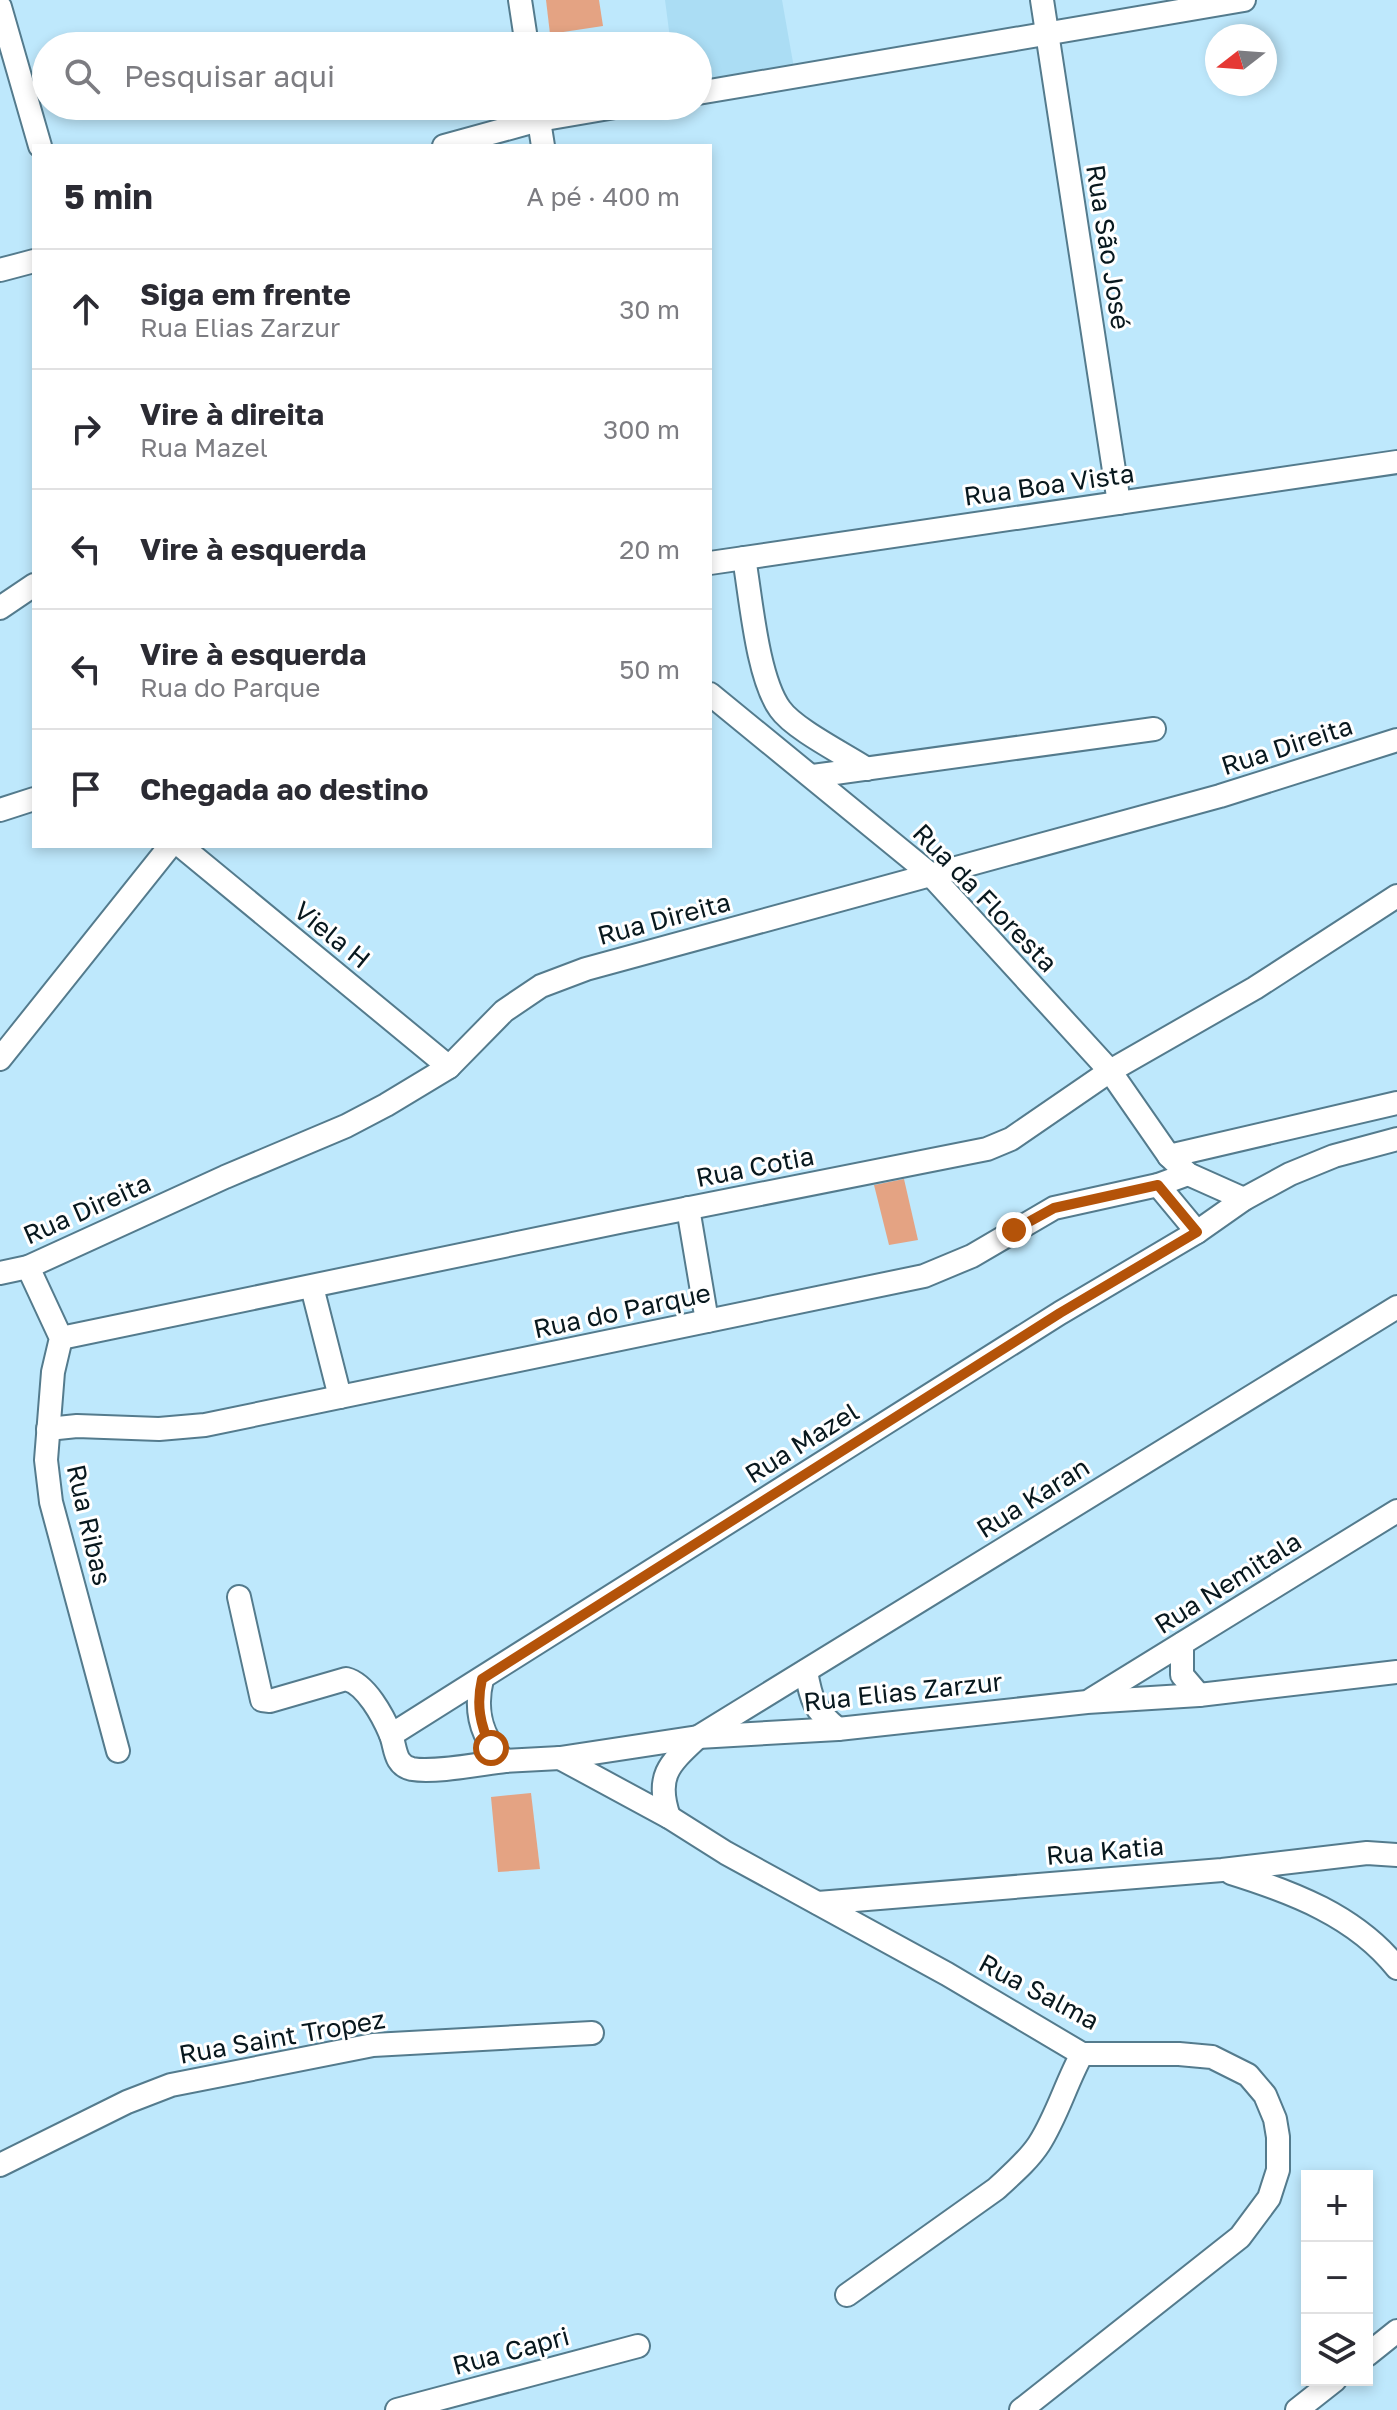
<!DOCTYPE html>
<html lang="pt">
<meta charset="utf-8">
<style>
:root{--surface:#fff;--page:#f7f7f7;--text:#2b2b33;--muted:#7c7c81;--line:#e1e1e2}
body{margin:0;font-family:"Golos Text",sans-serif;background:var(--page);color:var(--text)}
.controls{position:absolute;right:24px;bottom:24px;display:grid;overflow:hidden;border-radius:0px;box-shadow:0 4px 12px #0003}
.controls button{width:72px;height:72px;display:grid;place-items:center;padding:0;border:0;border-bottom:2px solid var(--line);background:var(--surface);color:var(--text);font:40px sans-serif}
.compass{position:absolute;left:1205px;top:24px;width:72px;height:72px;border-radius:50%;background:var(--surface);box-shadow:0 4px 12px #0003;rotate:253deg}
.stop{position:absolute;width:24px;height:24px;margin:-18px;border:6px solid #b45309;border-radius:50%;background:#fff}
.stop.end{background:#b45309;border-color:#fff;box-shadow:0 2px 8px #0008}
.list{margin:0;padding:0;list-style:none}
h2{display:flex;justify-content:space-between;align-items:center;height:104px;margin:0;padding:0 32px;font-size:34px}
h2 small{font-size:26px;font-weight:400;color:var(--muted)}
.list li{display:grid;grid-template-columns:52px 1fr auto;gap:24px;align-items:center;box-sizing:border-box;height:120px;padding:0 32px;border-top:2px solid var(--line)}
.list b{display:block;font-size:30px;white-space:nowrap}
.list p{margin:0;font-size:26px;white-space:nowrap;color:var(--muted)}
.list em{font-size:26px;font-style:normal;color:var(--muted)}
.icon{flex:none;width:44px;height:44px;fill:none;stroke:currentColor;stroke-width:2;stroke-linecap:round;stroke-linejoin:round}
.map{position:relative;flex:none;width:1397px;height:2410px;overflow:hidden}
.search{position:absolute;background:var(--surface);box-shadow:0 4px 12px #0003;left:32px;top:32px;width:680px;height:88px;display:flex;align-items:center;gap:20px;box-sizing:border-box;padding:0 28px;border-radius:44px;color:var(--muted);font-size:30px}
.panel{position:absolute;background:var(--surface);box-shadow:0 4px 12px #0003;left:32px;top:144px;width:680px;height:704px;border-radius:0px}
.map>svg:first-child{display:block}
.built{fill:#abddf4}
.pitch{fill:#e4a383}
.building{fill:#71b6f6;stroke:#7591ac;stroke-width:2}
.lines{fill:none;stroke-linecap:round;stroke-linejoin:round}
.minor-casing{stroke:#547b8d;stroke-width:26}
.minor{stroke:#fff;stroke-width:22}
.route{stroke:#b45309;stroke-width:10}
.labels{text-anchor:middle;stroke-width:6;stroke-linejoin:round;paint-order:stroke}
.street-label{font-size:26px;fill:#08181e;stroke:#fff}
</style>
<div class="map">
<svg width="1397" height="2410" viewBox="0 0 1397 2410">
<rect width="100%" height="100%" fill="#bee8fc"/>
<!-- built -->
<polygon class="built" points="665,0 782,0 794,68 698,83 698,46 671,46"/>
<!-- pitch -->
<g class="pitch">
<polygon points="546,0 599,0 603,26 550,34"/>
<polygon points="904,1179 918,1240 889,1245 874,1185"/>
<polygon points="531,1793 540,1869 498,1872 491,1797"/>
</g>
<!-- building -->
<polygon class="building" points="601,36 603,46 586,46 585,38"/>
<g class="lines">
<defs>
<g id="minor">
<polyline points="520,0 527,46"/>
<polyline points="1042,0 1119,503"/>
<polyline points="0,7 40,146"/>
<polyline points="698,93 1244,0"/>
<polyline points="537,108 543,146"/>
<polyline points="444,146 539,120 621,106"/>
<polyline points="0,270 34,261"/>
<path d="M744,558C751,598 757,677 780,709C794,729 844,754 867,769"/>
<polyline points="710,563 1397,462"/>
<polyline points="0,608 34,585"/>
<polyline points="710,694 930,874 1110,1071 1169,1156 1188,1174 1244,1199"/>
<polyline points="813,776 1154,729"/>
<polyline points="0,810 34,799"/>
<polyline points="181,846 449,1067"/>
<polyline points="0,1059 170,846"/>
<polyline points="1169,1156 1397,1103"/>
<polyline points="1158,1185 1197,1232"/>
<polyline points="688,1208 707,1321"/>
<polyline points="28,1267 61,1338 53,1372 46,1460 51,1502 118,1751"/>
<polyline points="0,1273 28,1267 225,1177 346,1126 386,1105 449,1067 504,1011 541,986 586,969 1220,796 1397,740"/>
<polyline points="312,1287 340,1397"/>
<polyline points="61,1338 619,1222 987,1149 1011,1139 1110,1071 1255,988 1397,896"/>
<polyline points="48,1429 77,1426 159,1429 205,1425 924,1276 972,1256 1054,1208 1158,1185 1188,1174"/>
<path d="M239,1597L262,1700L270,1701L346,1679C366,1684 383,1716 391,1735C396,1748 394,1765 412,1769C435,1773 480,1764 505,1761"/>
<polyline points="1182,1644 1182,1675 1199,1695"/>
<path d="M806,1671C811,1700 814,1710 838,1729"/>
<path d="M482,1679C474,1711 481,1738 505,1761L560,1758L698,1737L838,1729L1087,1702L1199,1695L1397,1672"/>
<polyline points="1092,1699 1397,1511"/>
<polyline points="391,1735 1060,1313 1197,1232 1244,1199 1290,1174 1334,1156 1397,1139"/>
<polyline points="560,1758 669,1817 726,1853 947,1974 1082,2054 1179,2054 1212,2057 1248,2075 1265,2095 1275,2119 1278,2137 1278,2170 1269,2198 1240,2237 1021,2410"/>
<path d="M669,1817C655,1776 669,1764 698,1737L1397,1307"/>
<path d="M1231,1873C1292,1892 1356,1916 1397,1968"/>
<polyline points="818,1903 1222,1870 1367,1853 1397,1855"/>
<polyline points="0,2165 127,2102 171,2085 373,2045 592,2033"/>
<path d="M847,2295L996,2189C1011,2175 1028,2161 1039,2144C1057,2116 1066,2083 1082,2054"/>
<polyline points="1367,2355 1397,2331"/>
<polyline points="397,2410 638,2346"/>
<polyline points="1297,2410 1335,2380"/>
</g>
</defs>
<!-- minor casing -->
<use href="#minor" class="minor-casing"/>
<!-- minor -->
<use href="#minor" class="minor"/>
</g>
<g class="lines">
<!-- route -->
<path class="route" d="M491,1748C480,1724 476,1705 482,1679L1060,1313L1197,1232L1158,1185L1054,1208L1014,1230"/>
</g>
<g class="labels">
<!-- street labels -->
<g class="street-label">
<text transform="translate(1108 247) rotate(81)" y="9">Rua São José</text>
<text transform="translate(1049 485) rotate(-8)" y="9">Rua Boa Vista</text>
<text transform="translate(1287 746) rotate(-18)" y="9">Rua Direita</text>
<text transform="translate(985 898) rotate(46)" y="9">Rua da Floresta</text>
<text transform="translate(664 919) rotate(-15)" y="9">Rua Direita</text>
<text transform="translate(332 935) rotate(39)" y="9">Viela H</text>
<text transform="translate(755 1167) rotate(-11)" y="9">Rua Cotia</text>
<text transform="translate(87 1209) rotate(-24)" y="9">Rua Direita</text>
<text transform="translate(622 1311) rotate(-12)" y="9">Rua do Parque</text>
<text transform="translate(802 1443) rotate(-32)" y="9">Rua Mazel</text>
<text transform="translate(1033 1498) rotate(-32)" y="9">Rua Karan</text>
<text transform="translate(89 1525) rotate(77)" y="9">Rua Ribas</text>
<text transform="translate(1228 1583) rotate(-32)" y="9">Rua Nemitala</text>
<text transform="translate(903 1692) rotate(-6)" y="9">Rua Elias Zarzur</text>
<text transform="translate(1105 1851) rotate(-5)" y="9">Rua Katia</text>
<text transform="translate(1039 1992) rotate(28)" y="9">Rua Salma</text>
<text transform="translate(282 2037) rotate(-10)" y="9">Rua Saint Tropez</text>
<text transform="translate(511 2351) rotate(-15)" y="9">Rua Capri</text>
</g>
</g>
</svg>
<div class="controls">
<button>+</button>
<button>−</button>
<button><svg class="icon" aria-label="layers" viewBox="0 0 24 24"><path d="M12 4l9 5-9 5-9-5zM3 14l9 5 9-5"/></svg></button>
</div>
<svg class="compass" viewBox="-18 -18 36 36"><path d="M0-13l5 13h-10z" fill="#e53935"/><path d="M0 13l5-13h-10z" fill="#7c7c81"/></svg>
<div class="stop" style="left:491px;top:1748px"></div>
<div class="stop end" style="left:1014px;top:1230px"></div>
<div class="search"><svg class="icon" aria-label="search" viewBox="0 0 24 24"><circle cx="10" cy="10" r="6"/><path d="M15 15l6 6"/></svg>Pesquisar aqui</div>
<section class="panel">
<h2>5 min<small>A pé · 400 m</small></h2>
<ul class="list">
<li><svg class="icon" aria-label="ahead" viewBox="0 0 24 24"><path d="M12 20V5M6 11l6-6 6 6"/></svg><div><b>Siga em frente</b><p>Rua Elias Zarzur</p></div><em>30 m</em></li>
<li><svg class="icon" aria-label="right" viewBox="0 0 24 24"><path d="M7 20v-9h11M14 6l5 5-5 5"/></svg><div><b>Vire à direita</b><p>Rua Mazel</p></div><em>300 m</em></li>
<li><svg class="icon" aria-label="left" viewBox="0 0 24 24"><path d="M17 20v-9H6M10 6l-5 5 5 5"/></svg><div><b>Vire à esquerda</b></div><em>20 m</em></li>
<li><svg class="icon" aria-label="left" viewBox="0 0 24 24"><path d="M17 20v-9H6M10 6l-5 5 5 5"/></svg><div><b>Vire à esquerda</b><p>Rua do Parque</p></div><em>50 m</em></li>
<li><svg class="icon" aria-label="arrive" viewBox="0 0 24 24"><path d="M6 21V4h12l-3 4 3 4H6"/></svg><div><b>Chegada ao destino</b></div></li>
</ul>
</section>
</div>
